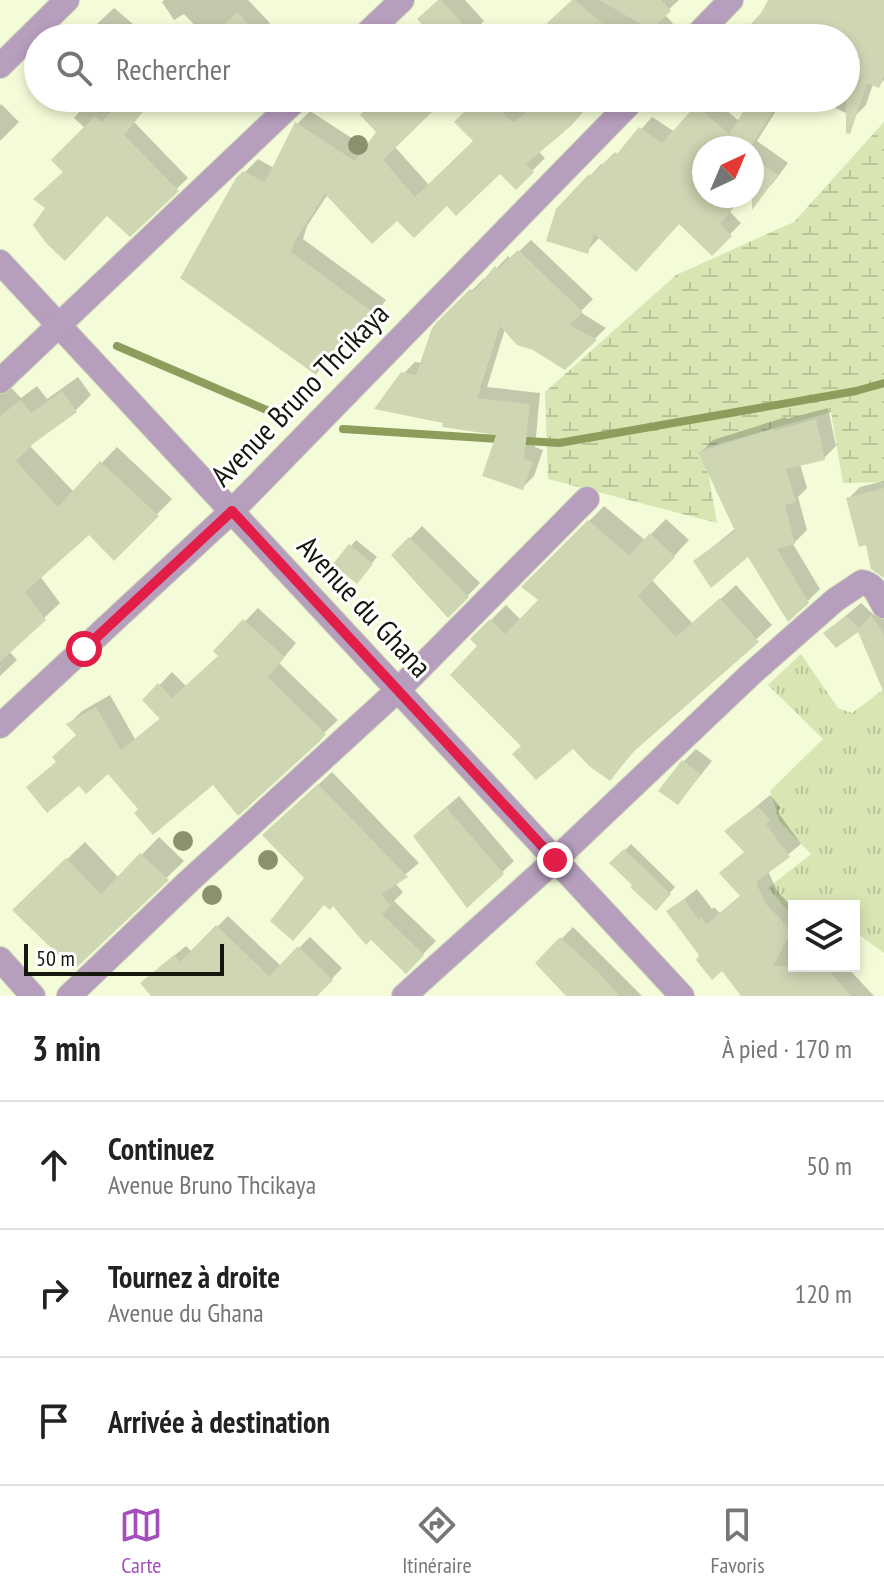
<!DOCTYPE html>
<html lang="fr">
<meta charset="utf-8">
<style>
:root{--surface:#fff;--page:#f6f6f6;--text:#222;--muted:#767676;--line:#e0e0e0;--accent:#a44ebc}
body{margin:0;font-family:"PT Sans Narrow",sans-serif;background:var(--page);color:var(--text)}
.controls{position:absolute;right:24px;bottom:24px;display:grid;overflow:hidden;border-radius:0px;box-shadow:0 4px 12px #0003}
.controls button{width:72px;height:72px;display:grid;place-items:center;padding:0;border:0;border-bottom:2px solid var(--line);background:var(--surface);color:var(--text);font:40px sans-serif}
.compass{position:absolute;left:692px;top:136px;width:72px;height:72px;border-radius:50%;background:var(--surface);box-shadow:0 4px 12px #0003;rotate:44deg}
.scale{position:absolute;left:24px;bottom:20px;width:200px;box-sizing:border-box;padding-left:8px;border:4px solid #14170b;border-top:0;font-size:22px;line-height:28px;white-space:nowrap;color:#14170b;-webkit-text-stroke:6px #fff;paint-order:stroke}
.stop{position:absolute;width:24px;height:24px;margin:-18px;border:6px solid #e11d48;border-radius:50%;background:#fff}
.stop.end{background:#e11d48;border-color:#fff;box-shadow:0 2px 8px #0008}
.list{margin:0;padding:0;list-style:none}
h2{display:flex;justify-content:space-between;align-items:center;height:104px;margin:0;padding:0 32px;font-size:34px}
h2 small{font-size:26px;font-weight:400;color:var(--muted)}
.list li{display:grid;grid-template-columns:52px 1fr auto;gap:24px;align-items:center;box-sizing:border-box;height:128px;padding:0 32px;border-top:2px solid var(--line)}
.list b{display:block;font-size:30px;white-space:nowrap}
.list p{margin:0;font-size:26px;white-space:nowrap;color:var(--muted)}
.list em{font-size:26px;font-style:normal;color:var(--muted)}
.icon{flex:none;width:44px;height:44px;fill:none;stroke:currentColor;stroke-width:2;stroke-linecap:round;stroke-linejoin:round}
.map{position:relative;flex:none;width:884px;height:996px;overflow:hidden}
.search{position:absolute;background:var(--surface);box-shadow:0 4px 12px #0003;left:24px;right:24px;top:24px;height:88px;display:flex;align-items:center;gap:20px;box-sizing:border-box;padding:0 28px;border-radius:44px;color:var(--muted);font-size:30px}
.sheet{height:488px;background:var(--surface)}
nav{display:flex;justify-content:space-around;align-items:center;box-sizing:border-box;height:112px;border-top:2px solid var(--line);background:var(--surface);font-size:22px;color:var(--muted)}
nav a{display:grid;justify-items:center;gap:4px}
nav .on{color:var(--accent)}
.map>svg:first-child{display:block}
.grass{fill:url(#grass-tufts)}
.wetland{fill:url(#wetland-marsh)}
.shadow{fill:#0003}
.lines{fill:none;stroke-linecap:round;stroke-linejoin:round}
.stream{stroke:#8e9c5c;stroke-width:8}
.building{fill:#ced6b4}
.minor-casing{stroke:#cfd7b7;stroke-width:26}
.minor{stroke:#b69ebd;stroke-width:24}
.tree{fill:#89916d}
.route{stroke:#e11d48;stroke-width:10}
.labels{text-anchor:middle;stroke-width:6;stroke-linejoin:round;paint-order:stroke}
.street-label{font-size:30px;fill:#14170b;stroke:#fff}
</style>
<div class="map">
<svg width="884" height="996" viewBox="0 0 884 996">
<defs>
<pattern id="grass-tufts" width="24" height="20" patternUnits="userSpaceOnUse" patternTransform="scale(2)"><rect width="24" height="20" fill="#d9e5b3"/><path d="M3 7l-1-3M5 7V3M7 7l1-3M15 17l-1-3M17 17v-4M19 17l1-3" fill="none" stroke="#b9c499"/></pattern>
<pattern id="wetland-marsh" width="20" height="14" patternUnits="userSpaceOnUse" patternTransform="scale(2)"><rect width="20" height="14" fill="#d9e5b3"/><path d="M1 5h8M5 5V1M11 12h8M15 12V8" fill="none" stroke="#b9c499"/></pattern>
</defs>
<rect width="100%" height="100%" fill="#f3fbd8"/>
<!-- grass -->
<polygon class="grass" points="801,654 838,708 852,713 884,689 884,953 854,931 854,906 794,906 794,918 768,888 811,854 779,821 770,791 823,739 768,685"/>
<!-- wetland -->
<polygon class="wetland" points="884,122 884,482 843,483 831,412 704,448 717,523 548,479 545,392 676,275 794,222"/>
<!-- shadow -->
<g class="shadow">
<polygon points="164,0 248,0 270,23 255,38 207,38 184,14 174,20 162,2"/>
<polygon points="440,0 465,0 484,21 466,38 437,38"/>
<polygon points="573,0 679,0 664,14 673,23 658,38 567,38"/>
<polygon points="770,0 869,0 884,8 884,80 878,86 873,84 866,105 854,117 815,98 846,98 846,38 749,38"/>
<polygon points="114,8 145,34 147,32 153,38 82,38"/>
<polygon points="91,98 154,98 134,122 188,178 130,234 108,213 48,208 85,128 74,118"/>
<polygon points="381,98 443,98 394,146 429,185 476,141 481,98 514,98 527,111 544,98 595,98 538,151 545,158 516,187 500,171 447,203 397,218 328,194 307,226 303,239 386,300 364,328 351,341 345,337 316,372 238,179 258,159 274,168 297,124 310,111 367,148 379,131"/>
<polygon points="706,98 712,98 739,121 754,98 784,98 757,141 788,163 773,183 762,194 752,187 752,148 704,148 704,196 743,196 730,212 741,223 712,253 680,222 600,237 587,251 558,210 601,164 603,166 629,143 652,117 675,132"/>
<polygon points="1,104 19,122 0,141 0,106"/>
<polygon points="531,240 593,299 580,312 606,328 565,368 505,329 487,387 540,393 535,447 543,450 534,476 523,487 498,433 445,422 403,374 415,362 422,363 438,325 483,279 486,280 508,256 511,259"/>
<polygon points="0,376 21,398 37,386 47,399 78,377 91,395 75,411 29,445 74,492 117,447 172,499 114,558 89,533 40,576 60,603 9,651 17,660 0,676"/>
<polygon points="828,408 836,446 824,458 800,464 807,488 798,497 807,530 793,544 820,589 808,601 749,554 695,561 736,528 700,453 713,440 786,417 786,419"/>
<polygon points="884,481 884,564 867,543 848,499 860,487"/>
<polygon points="604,506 645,540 666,519 689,540 652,580 693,624 736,585 772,625 642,742 610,779 573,746 524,745 480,646 472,639 506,605 521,620 541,600 524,587"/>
<polygon points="422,526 480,583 449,615 394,555"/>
<polygon points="356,540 377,557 362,575 351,546"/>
<polygon points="861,603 874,615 884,605 884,651 859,629 825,633"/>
<polygon points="258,608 296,643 279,663 338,720 238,813 213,782 141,809 108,771 79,783 28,787 58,761 78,735 69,724 82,711 110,695 135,739 162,717 145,700 172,672 187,687 220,656 216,651"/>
<polygon points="696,749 712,761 678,803 683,762"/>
<polygon points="332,772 419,863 395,883 403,892 394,901 436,941 406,971 306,878 278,822"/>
<polygon points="770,795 781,808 777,811 801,844 768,871 777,891 794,909 794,966 846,966 874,996 754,996 722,968 702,955 669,911 697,889 712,909 714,907 720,913 741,895 746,851 727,831"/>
<polygon points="459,796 514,861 468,905 427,824"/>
<polygon points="159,837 184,861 74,967 32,893 85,842 119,878"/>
<polygon points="631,844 675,887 656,908 612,863"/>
<polygon points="228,916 281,966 310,937 342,968 316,996 154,996 153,973 186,946 192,952"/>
<polygon points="573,927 642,996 569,996 538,963"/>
</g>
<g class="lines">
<!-- stream -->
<g class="stream">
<polyline points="117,346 276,414"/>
<polyline points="343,429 559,443 856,391 884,383"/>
</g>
</g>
<!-- building -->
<g class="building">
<polygon points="438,0 441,0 476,38 434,38 417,19"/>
<polygon points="572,0 575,0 619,38 564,38 547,23"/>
<polygon points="599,0 661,0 671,11 651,30"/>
<polygon points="768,0 884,0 884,76 879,88 867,83 850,134 846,133 846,38 738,38 761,13"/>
<polygon points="237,12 262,38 210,38"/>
<polygon points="122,98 154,98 124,135 179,191 130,237 107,216 65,261 46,243 33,225 45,208 33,199 63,172 51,160 95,116 102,122"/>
<polygon points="378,98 418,98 432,112 383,160 415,197 473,141 454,122 478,98 489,98 513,123 543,98 595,98 572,125 526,164 534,172 516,190 500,174 456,216 447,206 414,238 397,221 372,244 325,194 295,241 291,252 374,313 352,344 343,337 316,375 180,278 236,178 243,171 265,182 295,122 355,161 376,132 360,115"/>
<polygon points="752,98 781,98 750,148 704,148 704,196 743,196 720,224 732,236 712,256 679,224 636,272 594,234 588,254 546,241 556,209 589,174 590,176 615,152 617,154 639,127 662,143 696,105 729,134"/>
<polygon points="752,157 778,175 752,210"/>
<polygon points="518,250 583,312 570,325 597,340 565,370 533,350 517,345 500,326 477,398 530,404 524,459 533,462 523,490 482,476 496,435 442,427 443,423 374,409 401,372 416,375 432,328 436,323 470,289 474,291 495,266 498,269"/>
<polygon points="62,391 77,412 34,443 16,461 58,507 100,461 159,516 114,561 89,535 25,592 46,620 0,662 0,416 21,400 31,413"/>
<polygon points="816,419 825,460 786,469 796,502 785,505 795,544 777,549 809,603 788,622 748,557 711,588 693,561 735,531 698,452 773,429 774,431"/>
<polygon points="884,488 884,578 871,569 866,545 859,547 846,498"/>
<polygon points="588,520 629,555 650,533 675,557 638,596 676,637 720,598 759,642 632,753 610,781 589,766 573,749 536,780 512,754 521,746 450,675 477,646 470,639 490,619 505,634 538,600 521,587"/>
<polygon points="409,537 469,597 448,618 391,555"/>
<polygon points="349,544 373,564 357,584 333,564"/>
<polygon points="871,615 884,635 884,693 858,632 836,648 823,633 846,616 859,628"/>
<polygon points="243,619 285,657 268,677 326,734 319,742 238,816 213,785 153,835 134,813 138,809 108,774 86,794 79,786 47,813 26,787 56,762 52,757 76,735 66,724 96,707 121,750 160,719 142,700 158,683 172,698 218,656 213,651"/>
<polygon points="682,760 701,774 678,805 658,791"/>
<polygon points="318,784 408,877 381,894 391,906 382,914 424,955 406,974 371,940 366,945 333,906 330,910 324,905 293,941 270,921 304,878 262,835"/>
<polygon points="757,806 771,821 766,824 790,857 756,882 765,903 792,931 773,966 825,966 851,996 741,996 722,971 712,980 696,960 699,955 666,911 684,899 699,920 701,917 707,924 740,896 719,873 744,852 724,831"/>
<polygon points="446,807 504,874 467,908 413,836"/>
<polygon points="624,849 671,894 656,911 630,887 632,885 609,863"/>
<polygon points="140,853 169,880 74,970 12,910 66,858 101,894"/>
<polygon points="216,925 269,976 298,946 333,980 317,996 151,996 140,983 174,955 180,962"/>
<polygon points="560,937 597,971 620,996 566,996 535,963"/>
</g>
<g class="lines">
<defs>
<g id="minor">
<polyline points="362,38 402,0"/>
<polyline points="694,38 731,0"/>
<polyline points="0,66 67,0"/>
<polyline points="0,262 682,996"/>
<polyline points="0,381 298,98"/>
<polyline points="0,726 232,511 635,98"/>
<polyline points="0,959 33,996"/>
<polyline points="69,996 189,881 398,690 587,499"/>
<path d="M404,996L555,860L752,673L835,600L862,582C875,584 878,596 884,606"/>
</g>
</defs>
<!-- minor casing -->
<use href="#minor" class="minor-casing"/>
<!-- minor -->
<use href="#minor" class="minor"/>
</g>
<!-- trees -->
<g class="tree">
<circle cx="358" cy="145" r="10"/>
<circle cx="183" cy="841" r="10"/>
<circle cx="268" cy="860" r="10"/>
<circle cx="212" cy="895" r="10"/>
</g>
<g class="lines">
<!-- route -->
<polyline class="route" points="84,649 232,511 555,860"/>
</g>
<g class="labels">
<!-- street labels -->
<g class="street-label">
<text transform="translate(300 395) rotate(-46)" y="10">Avenue Bruno Thcikaya</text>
<text transform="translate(364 607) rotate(47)" y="10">Avenue du Ghana</text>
</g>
</g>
</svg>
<div class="controls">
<button><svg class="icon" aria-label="layers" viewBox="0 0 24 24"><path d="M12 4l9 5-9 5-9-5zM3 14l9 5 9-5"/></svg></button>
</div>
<svg class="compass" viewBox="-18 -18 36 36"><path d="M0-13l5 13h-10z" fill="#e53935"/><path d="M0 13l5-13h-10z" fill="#767676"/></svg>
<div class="scale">50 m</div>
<div class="stop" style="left:84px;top:649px"></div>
<div class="stop end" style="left:555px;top:860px"></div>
<div class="search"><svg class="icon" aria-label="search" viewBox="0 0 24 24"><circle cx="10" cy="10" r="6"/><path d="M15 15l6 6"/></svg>Rechercher</div>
</div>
<section class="sheet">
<h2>3 min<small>À pied · 170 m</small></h2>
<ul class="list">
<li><svg class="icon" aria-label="ahead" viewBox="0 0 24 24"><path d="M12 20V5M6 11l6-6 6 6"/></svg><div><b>Continuez</b><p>Avenue Bruno Thcikaya</p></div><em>50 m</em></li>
<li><svg class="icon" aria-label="right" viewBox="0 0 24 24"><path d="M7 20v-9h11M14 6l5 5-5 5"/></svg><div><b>Tournez à droite</b><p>Avenue du Ghana</p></div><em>120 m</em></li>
<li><svg class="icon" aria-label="arrive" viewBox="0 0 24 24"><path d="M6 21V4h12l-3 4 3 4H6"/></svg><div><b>Arrivée à destination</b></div></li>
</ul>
</section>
<nav>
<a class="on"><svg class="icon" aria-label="map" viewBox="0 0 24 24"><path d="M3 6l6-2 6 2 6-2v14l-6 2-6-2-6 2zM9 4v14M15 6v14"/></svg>Carte</a>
<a><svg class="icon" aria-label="directions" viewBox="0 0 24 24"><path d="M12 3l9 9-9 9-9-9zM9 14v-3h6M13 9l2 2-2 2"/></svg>Itinéraire</a>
<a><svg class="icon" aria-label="saved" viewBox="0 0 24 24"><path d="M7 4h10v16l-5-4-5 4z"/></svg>Favoris</a>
</nav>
